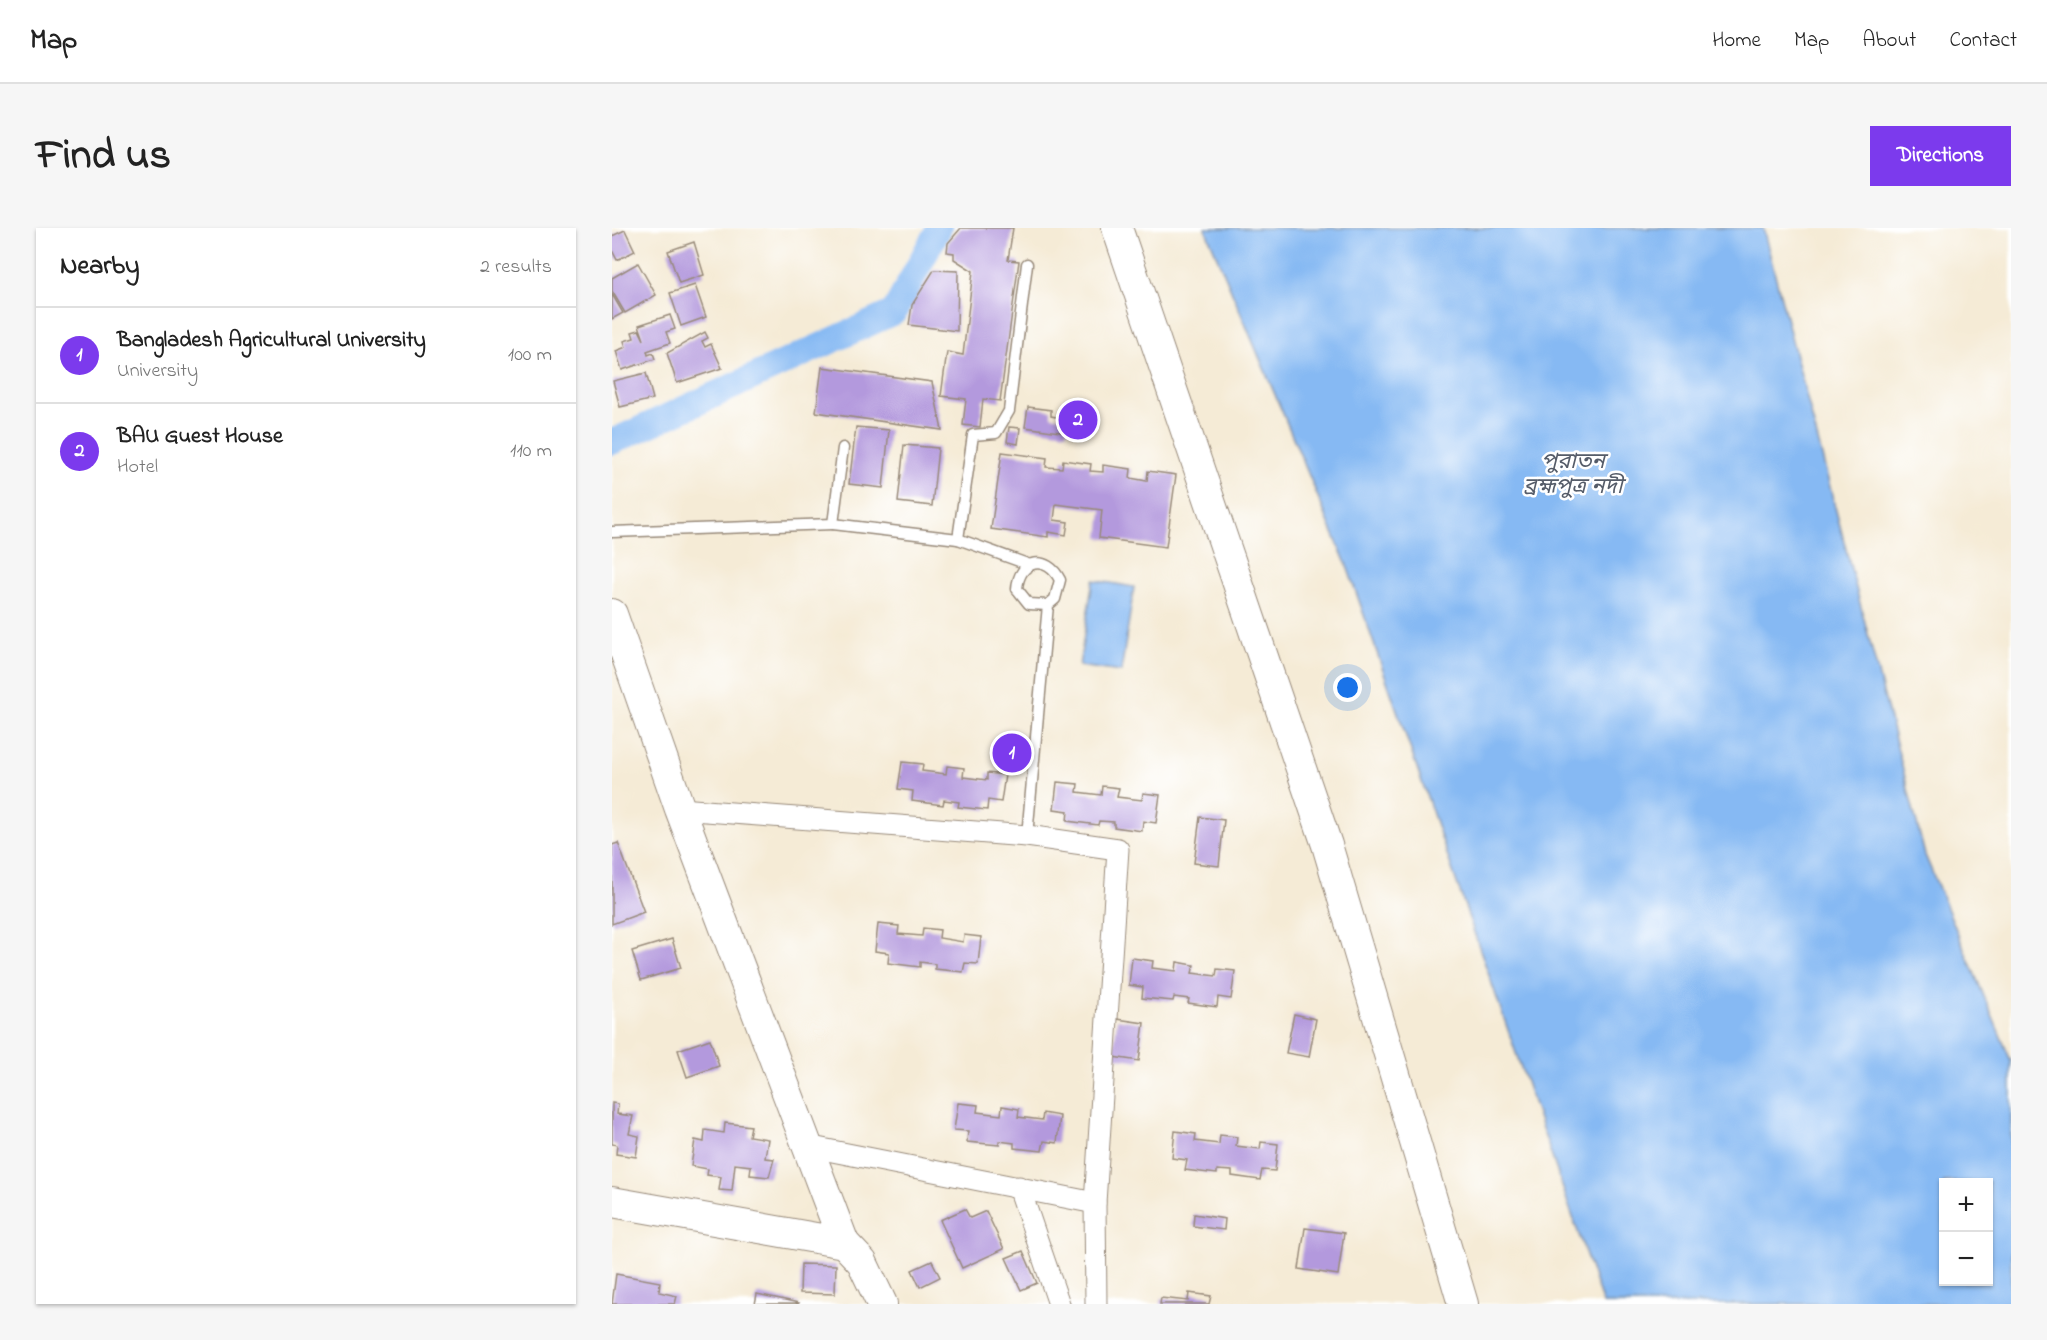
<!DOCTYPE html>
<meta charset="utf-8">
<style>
:root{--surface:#fff;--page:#f6f6f6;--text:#222;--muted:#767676;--line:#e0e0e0;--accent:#7c3aed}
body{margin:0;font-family:"Indie Flower","Noto Sans Bengali",sans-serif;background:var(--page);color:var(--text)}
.controls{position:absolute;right:18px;bottom:18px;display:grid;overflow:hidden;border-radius:0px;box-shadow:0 2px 4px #0004}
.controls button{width:54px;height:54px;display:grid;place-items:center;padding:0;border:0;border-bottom:2px solid var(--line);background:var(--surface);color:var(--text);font:30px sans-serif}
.you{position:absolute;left:736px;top:460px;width:21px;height:21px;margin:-15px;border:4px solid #fff;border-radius:50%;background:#1a73e8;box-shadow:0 0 0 9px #1a73e833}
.badge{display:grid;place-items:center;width:39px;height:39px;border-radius:50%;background:var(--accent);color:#fff;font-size:20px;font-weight:700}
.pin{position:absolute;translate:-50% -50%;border:3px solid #fff;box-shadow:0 2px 6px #0006}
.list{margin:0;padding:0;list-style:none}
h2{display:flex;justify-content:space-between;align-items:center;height:78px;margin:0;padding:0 24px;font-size:26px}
h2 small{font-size:20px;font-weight:400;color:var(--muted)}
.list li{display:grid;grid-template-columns:39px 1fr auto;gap:18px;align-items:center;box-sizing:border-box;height:96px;padding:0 24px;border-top:2px solid var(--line)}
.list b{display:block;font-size:22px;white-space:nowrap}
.list p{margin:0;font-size:20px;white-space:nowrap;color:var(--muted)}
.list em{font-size:20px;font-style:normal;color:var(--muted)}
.map{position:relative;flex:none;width:1399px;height:1076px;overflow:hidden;border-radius:0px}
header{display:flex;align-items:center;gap:36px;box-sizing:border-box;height:84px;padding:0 30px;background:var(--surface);border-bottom:2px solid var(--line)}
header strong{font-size:28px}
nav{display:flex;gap:33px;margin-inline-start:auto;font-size:21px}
.intro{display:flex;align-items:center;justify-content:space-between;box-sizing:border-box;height:144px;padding:0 36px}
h1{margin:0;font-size:42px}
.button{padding:15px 27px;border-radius:0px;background:var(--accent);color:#fff;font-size:21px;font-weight:700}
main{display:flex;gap:36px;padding:0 36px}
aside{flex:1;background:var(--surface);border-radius:0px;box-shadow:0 2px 4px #0004}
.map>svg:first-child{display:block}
.water{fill:#86b9f3;stroke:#607288;stroke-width:1.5;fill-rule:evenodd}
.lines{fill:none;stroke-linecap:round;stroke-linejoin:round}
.canal{stroke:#86b9f3;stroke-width:26}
.building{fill:#b399dd}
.lane-casing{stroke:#988a7a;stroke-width:13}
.street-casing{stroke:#988a7a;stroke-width:23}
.secondary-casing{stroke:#988a7a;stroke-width:32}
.lane{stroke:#fff;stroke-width:10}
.street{stroke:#fff;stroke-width:21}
.secondary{stroke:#fff;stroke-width:30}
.labels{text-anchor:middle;stroke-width:5;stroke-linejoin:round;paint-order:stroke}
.water-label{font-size:22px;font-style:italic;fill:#555c69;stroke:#fff}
</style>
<header>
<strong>Map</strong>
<nav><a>Home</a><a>Map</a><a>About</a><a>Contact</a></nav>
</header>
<div class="intro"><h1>Find us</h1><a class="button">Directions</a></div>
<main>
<aside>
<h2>Nearby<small>2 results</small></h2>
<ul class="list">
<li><span class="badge">1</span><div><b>Bangladesh Agricultural University</b><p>University</p></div><em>100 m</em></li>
<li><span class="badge">2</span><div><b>BAU Guest House</b><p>Hotel</p></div><em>110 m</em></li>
</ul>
</aside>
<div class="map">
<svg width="1399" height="1076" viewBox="0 0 1399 1076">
<rect width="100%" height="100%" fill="#fff"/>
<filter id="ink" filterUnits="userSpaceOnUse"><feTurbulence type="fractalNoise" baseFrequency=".0167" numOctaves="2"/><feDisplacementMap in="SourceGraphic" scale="12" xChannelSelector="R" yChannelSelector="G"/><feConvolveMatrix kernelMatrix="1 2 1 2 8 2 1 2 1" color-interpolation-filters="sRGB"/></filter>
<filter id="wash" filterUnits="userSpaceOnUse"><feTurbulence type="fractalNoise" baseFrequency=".008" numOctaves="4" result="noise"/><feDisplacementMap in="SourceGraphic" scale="24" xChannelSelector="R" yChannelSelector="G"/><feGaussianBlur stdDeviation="1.35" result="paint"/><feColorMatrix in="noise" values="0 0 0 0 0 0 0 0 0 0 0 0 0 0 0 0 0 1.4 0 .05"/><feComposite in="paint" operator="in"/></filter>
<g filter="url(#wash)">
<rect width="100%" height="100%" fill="#f5ebd6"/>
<!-- water -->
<g class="water">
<path d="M593,0H1151L1313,627L1399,833V1076H991L735,338ZM1376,954V1054H1332V954Z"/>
<polygon points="481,352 522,359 509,444 467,438"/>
</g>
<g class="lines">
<!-- canal -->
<polyline class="canal" points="0,214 282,84 327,0"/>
</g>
<g id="blocks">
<!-- building -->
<g class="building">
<polygon points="349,0 401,0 396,32 407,33 388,173 371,171 368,199 351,197 354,171 329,168 335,124 351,127 361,43 342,31 342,25 335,24 336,15"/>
<polygon points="13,2 23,23 5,32 0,22 0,8"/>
<polygon points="82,14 92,47 67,55 56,23"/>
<polygon points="26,35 44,67 13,85 0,63 0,50"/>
<polygon points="322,42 346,43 345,103 297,97 300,77"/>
<polygon points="83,57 94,89 69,98 58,65"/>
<polygon points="0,66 11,85 0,91"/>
<polygon points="58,87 63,101 54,104 58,115 35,123 36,127 41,125 43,131 10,142 4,123 14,119 12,113 22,110 20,104 27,102 32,112 27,97"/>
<polygon points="93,104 96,110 90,113 93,119 99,116 110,140 65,155 55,125"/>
<polygon points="210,139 320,154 330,202 204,184"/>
<polygon points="34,145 41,171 8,179 1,153"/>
<polygon points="416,179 439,182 439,188 456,191 454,205 413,199"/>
<polygon points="244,199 277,202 271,260 237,256"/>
<polygon points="397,199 408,200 406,216 395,214"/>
<polygon points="292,217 326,220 320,278 286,274"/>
<polygon points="390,224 435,230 434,239 450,240 451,232 479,236 478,243 491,244 491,237 519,241 518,250 535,253 536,243 564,247 554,319 487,310 490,282 444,276 442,292 456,294 454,307 436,304 436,309 379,301"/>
<polygon points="290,534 311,536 310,543 334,546 335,538 352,540 351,549 375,552 375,545 393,547 389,574 376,572 375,582 346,579 347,574 332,572 331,577 300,573 301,563 286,561"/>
<polygon points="445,554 466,556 465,564 489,567 490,558 507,560 505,569 530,572 531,565 548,567 544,595 531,593 530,603 502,599 502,594 487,593 486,597 455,593 456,583 442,581"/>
<polygon points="588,589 612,592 607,638 582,635"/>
<polygon points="6,615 32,684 0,696 0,617"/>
<polygon points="266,696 287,698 286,706 310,708 311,700 328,702 327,710 351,714 352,707 369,709 366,736 353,735 351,744 323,741 323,736 308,734 308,739 276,735 277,725 263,723"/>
<polygon points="60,711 69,740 29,752 20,723"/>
<polygon points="520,730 541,733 540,740 564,743 565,734 582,737 580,745 604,748 605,741 623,743 619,771 606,769 605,779 576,775 577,771 562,769 561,773 530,770 531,759 517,757"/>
<polygon points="682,786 704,791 697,829 674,825"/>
<polygon points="505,791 532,795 527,833 501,829"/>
<polygon points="98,811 107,838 75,849 66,822"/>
<polygon points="0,875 6,876 5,886 21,888 17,906 27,908 24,929 4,926 5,917 0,916"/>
<polygon points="346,875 366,877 365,884 389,887 390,878 407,881 406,889 430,892 431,885 448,888 445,915 432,913 430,923 402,920 402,915 387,913 387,917 355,914 356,903 342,902"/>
<polygon points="113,895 139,898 137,908 156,911 153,930 162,931 157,949 138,947 139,938 123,936 120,963 107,962 109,949 95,947 96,941 79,938 83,912 92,914 93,902 112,905"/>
<polygon points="563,903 584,906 583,913 607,916 608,907 625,909 624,918 648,921 649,914 666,916 663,943 650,942 648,952 620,948 620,943 605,942 605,946 573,942 575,932 560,930"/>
<polygon points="353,981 358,990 374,983 392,1021 350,1040 328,992"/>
<polygon points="582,986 613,991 612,1002 581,998"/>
<polygon points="693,1000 732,1005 726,1047 687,1041"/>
<polygon points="411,1023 425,1055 409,1062 394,1030"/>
<polygon points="320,1033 328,1049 308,1059 300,1042"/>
<polygon points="189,1036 224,1037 223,1066 188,1065"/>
<polygon points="4,1046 48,1054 47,1064 65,1068 63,1076 0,1076"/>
<polygon points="577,1065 599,1068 597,1076 548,1076 549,1070 576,1073"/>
<polygon points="145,1066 187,1075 186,1076 143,1076"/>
</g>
</g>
</g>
<g filter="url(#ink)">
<use href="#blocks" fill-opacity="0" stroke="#988a7a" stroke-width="1.5"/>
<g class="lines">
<defs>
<g id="lane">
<polyline points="415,36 397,183 384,205 361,207 346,311 418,337"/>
<polyline points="221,296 346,311"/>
<polyline points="0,304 221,296 231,220"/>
<path d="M415,608L436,377L443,371L448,352C435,326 407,331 405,361L417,376L436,377"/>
</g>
<g id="street">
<polyline points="68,581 415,608 506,621 483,975 484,1076"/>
<polyline points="195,918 483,975"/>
<polyline points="407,959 447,1076"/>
</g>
<g id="secondary">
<polyline points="505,0 715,617 851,1076"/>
<polyline points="0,386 68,581 232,1015"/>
<polyline points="0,974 232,1015 250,1034 270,1076"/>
</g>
</defs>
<!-- lane casing -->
<use href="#lane" class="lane-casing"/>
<!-- street casing -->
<use href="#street" class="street-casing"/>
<!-- secondary casing -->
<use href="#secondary" class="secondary-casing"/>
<!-- lane -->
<use href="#lane" class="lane"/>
<!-- street -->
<use href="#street" class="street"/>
<!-- secondary -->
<use href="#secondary" class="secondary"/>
</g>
</g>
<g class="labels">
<!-- water labels -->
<g class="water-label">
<text x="961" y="240">পুরাতন<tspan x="961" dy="25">ব্রহ্মপুত্র নদী</tspan></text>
</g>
</g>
</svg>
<div class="controls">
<button>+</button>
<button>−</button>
</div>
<div class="you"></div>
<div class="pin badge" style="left:400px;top:525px">1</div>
<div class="pin badge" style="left:466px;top:192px">2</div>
</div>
</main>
